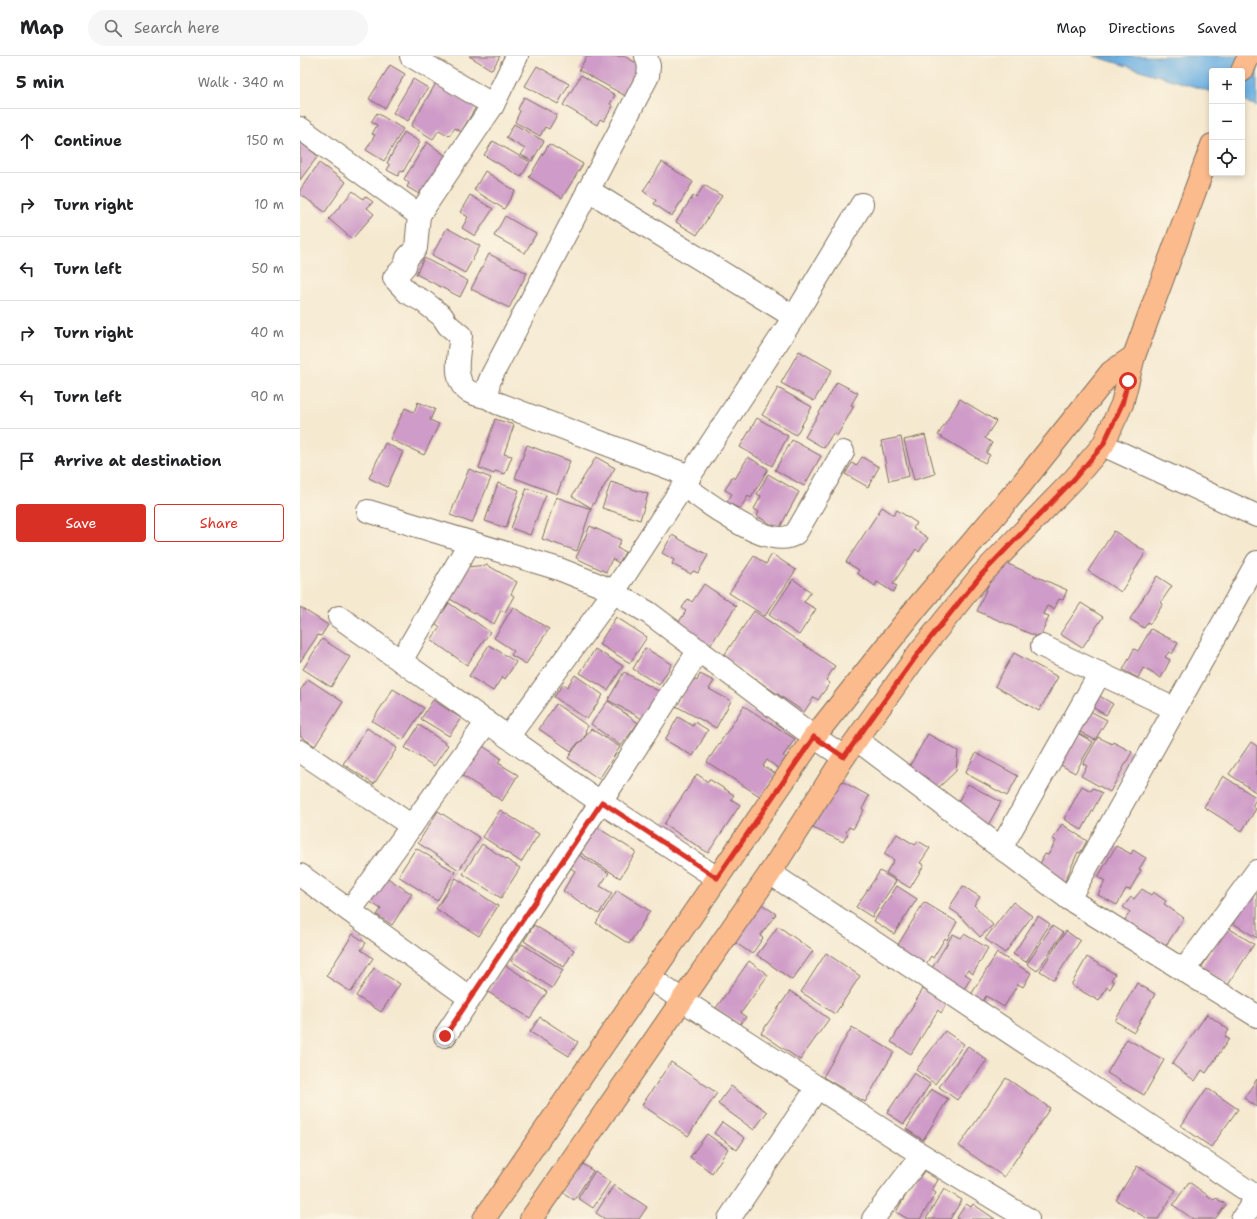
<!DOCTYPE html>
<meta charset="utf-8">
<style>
:root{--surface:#fff;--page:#f6f6f6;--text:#202124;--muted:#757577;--line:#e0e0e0;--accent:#d93025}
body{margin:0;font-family:"Shantell Sans",sans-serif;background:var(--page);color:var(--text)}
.controls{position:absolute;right:12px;top:12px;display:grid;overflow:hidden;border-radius:4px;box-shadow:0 2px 6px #0003}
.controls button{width:36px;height:36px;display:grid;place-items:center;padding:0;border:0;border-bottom:1px solid var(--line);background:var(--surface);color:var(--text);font:20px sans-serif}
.stop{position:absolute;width:12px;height:12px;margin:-9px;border:3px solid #d93025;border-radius:50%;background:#fff}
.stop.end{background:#d93025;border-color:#fff;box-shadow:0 1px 4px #0008}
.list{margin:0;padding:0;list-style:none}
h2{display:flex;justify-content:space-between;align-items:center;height:52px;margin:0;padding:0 16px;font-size:17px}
h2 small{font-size:13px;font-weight:400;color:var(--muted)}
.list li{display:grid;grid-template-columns:26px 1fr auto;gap:12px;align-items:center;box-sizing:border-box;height:64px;padding:0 16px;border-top:1px solid var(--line)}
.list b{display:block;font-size:15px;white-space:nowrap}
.list em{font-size:13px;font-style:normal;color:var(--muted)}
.actions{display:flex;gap:8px;padding:12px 16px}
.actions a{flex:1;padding:9px 0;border:1px solid var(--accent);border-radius:4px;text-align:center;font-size:14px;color:var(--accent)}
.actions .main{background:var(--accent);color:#fff}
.icon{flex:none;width:22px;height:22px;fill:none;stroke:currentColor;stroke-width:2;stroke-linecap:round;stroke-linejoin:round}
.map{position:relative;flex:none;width:957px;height:1163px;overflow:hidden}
header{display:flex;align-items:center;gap:24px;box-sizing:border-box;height:56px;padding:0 20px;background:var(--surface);border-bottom:1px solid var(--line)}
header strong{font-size:19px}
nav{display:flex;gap:22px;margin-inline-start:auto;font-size:14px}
.search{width:280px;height:36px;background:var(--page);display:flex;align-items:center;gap:10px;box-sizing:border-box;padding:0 14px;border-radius:22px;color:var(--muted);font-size:15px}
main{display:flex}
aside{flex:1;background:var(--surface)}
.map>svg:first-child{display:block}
.water{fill:#6cb0e2;stroke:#546d80}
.building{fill:#cf9bc8}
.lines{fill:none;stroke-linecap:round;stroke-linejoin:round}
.minor-casing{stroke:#7c6d5c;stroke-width:24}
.major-casing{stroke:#7c6d5c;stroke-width:24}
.minor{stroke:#fff;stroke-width:22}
.major{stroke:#fbbb8d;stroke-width:22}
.route{stroke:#d93025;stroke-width:5}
</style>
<header>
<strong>Map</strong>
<div class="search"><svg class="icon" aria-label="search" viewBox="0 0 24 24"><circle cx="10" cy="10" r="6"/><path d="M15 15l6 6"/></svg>Search here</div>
<nav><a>Map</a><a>Directions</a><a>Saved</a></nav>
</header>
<main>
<aside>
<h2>5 min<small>Walk · 340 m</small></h2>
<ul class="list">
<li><svg class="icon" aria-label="ahead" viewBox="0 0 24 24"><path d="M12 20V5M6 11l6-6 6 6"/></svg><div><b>Continue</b></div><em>150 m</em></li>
<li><svg class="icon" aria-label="right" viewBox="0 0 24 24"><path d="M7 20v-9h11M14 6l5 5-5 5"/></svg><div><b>Turn right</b></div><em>10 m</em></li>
<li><svg class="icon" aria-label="left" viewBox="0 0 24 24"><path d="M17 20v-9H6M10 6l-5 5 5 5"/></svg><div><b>Turn left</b></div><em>50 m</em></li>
<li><svg class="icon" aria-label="right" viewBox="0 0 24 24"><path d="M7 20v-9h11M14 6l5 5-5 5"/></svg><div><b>Turn right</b></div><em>40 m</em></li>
<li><svg class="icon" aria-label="left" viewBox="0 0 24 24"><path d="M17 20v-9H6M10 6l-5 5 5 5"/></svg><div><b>Turn left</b></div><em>90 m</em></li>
<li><svg class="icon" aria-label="arrive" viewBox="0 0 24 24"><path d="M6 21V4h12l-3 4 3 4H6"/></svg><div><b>Arrive at destination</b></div></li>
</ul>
<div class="actions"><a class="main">Save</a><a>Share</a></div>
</aside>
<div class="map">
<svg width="957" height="1163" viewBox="0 0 957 1163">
<rect width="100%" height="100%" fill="#fcf5e5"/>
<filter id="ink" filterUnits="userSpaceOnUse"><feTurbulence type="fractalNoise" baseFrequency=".025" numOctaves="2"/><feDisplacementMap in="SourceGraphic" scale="8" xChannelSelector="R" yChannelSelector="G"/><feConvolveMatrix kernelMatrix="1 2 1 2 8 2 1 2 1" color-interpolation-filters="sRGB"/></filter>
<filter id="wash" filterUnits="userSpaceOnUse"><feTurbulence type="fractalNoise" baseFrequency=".012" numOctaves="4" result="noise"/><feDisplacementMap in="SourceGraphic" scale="16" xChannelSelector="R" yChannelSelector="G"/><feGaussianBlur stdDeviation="0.9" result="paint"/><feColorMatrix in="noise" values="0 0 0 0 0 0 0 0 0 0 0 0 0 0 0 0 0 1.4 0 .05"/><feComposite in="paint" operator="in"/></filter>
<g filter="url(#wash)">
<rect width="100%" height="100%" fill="#f5e9d0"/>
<!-- water -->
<polygon class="water" points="794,0 957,0 957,50 942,45 942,15 912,15 912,36"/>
<g id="blocks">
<!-- building -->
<g class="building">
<polygon points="169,0 200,0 192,14"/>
<polygon points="287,0 324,0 347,13 331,43 279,14"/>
<polygon points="90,9 105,18 85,52 69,43"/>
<polygon points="237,10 269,28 258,48 225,30"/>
<polygon points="281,19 315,39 310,48 313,50 304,65 300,63 297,69 263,49"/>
<polygon points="113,23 128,32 108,65 93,57"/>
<polygon points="136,27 176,51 161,76 155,72 149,80 139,74 133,83 111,70"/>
<polygon points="224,41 257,59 249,73 245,71 240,80 215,66 220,55 218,53"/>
<polygon points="77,57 103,73 84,105 66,94 75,79 72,78 77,69 71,66"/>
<polygon points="214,68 244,85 232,105 221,99 225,93 206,82"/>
<polygon points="104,76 120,86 103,116 101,115 98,120 87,114 90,109 87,107"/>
<polygon points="193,85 230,106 221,121 184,99"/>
<polygon points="127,86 149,102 127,138 121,134 119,138 107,131 109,127 104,123"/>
<polygon points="1,87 18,100 0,124 0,88"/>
<polygon points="249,88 283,108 262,142 229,121"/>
<polygon points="362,106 393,126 372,160 354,148 356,144 343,135"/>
<polygon points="19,107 46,126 25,156 0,138 0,134"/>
<polygon points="185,115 215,135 204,153 174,134"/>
<polygon points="404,129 422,140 397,179 376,166 393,140 396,142"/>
<polygon points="53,135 63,143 65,140 73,146 67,152 74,158 52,183 29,163"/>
<polygon points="170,139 193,153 175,180 162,172 168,161 160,156"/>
<polygon points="205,160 236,178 225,197 194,180"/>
<polygon points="147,172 180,190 165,217 132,199"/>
<polygon points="189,198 227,217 209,252 171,233"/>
<polygon points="124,202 168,225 160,241 116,218"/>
<polygon points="499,295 532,314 514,345 481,327"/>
<polygon points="537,326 558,337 551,349 554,350 537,380 533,377 524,392 505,381"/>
<polygon points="478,332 512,351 496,379 462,359"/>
<polygon points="660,343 696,365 685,382 692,387 686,397 690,399 685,407 638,379"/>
<polygon points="118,346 135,353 130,364 139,368 124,399 90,383 105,352 114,356"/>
<polygon points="457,362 488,380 472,410 440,391"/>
<polygon points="195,363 214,369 204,398 212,400 205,418 195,415 194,418 179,412"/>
<polygon points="625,379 635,418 614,424 604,384"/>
<polygon points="601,381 609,420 589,425 581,385"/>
<polygon points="492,384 521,400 504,430 475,414"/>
<polygon points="85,387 103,396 87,431 69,422"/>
<polygon points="227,389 270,405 257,438 215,422"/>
<polygon points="296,401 315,412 291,452 272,440"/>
<polygon points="448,401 468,413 451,442 448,440 440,453 427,446 432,438 425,434 432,421 435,423"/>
<polygon points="562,401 579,411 568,431 545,418 552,407 556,410"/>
<polygon points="169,413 191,422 172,467 150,459"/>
<polygon points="468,418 499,436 479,473 457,460 459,456 454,453 461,440 457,438"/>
<polygon points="311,426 348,438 340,464 302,452"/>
<polygon points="198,427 219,434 206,472 185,465"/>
<polygon points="227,432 246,439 230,479 211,472"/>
<polygon points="256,441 291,453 277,495 242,483"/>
<polygon points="582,451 594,459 597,454 617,467 613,472 628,482 619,496 616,493 593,528 597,530 593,536 577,526 575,530 557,517 559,514 546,506"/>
<polygon points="290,470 321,484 317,492 325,496 319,507 312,503 306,516 276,502"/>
<polygon points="814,475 846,496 821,536 788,515"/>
<polygon points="372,479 408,499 398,517 393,515 391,518 372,508 374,504 362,497"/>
<polygon points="472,498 496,514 465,560 429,537 454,500 466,508"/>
<polygon points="699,504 767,534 763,544 759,543 754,553 747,550 743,558 749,560 740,582 677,555"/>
<polygon points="187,509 217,526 211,538 214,540 205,556 201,554 194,568 148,542 166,511"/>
<polygon points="857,520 872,530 861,546 863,548 850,568 848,566 844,572 830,563"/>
<polygon points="493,523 511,536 504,546 516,553 499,579 469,559"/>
<polygon points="404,528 436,550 410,590 377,569 386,555 382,552 388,543 392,546"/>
<polygon points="149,547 190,576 167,609 131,584 140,571 135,567"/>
<polygon points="781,547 803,561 782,592 760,578"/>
<polygon points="0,551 28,569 21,580 18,579 0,606"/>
<polygon points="213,551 249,573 226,608 211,599 214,595 194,582"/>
<polygon points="454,555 535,610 526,624 530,627 518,644 514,641 504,656 423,601"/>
<polygon points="316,561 347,581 330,607 299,588"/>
<polygon points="851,573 878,587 872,598 869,596 865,601 870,604 861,622 843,612 838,622 823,614 834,593 838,595"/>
<polygon points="22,583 50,601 31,631 3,613"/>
<polygon points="189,589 216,606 205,623 202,621 193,635 169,620"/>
<polygon points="345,592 372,608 359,629 333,613"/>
<polygon points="295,593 323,610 308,634 280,617"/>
<polygon points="714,597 758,621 739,655 695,630"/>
<polygon points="324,616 362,637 346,665 308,644"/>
<polygon points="400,618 414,625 409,633 431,645 416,672 376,650 391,622 397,625"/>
<polygon points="275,619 303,639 287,663 254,641 263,628 267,631"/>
<polygon points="8,623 43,646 15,690 0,680 0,635"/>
<polygon points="93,633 124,652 103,684 72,665"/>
<polygon points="798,639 813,648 806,659 792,651"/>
<polygon points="133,644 161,662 149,680 121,663"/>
<polygon points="308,645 338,667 321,690 291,668"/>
<polygon points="256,648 288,670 285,675 287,677 281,686 291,673 320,691 299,723 268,702 280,685 271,695 239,673"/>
<polygon points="444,650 495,683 483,700 486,702 479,713 467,704 463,710 476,718 461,741 407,706"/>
<polygon points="790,655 807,664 795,684 771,671"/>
<polygon points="378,661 393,670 395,666 408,674 393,700 365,684"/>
<polygon points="119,669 148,689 134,710 105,692"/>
<polygon points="67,672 97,692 74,728 43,708"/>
<polygon points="770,673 793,686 775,717 757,707"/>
<polygon points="628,678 658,695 656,715 637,733 606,716"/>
<polygon points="798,681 812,688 813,686 832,696 810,736 781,720 787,710 783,708"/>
<polygon points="951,686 957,690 957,737 929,718"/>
<polygon points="178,687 201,702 198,707 218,719 202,745 158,717"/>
<polygon points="676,697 718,720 707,740 665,717"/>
<polygon points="397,718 408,726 409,723 434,739 431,743 440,749 408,797 364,768"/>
<polygon points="923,720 957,742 952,750 956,753 942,775 904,751"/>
<polygon points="538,723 569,740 562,753 564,754 553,773 549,771 546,776 548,778 543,786 511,771"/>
<polygon points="668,728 701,746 686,773 653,755"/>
<polygon points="782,730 791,735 793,732 802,737 782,774 764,763"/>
<polygon points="200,754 239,778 221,806 183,781"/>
<polygon points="138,755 180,782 159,814 118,787"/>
<polygon points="292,768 336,796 320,822 276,794"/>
<polygon points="762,768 787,785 780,797 778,796 764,827 738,812 745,798 748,799 756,785 753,783"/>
<polygon points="597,778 615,789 618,785 630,792 620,807 624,809 610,832 586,817 594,804 584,798"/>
<polygon points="182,788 220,812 201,842 163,818"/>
<polygon points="816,790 831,798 833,794 846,802 839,813 841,814 830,834 826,833 817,849 798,839 805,825 798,821"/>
<polygon points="116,792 155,816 137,845 98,820"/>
<polygon points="277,798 309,817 300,830 312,837 299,858 263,835 275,815 269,811"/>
<polygon points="580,815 596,825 572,861 556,851"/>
<polygon points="86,821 112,838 92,869 77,859 81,853 70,846"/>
<polygon points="156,822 198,850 179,880 136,853"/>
<polygon points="957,823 957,882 926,863"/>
<polygon points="597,830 617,843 594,878 574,865"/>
<polygon points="663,830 680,841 674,849 693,869 680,881 658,858 649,852"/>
<polygon points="842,833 851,839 853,836 866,845 864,848 884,862 863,894 823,867 830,856 823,851 831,841 834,843"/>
<polygon points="317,834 350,855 329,888 296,867"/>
<polygon points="624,846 657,866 647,884 645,882 633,902 631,900 622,914 593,897"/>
<polygon points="713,846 732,860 705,897 685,883"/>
<polygon points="460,847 476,858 460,880 463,882 452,898 433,885"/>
<polygon points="738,860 750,868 726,906 713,898"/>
<polygon points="234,869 274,894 264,911 224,885"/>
<polygon points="478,870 513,895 492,924 457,899"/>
<polygon points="752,870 763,877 737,915 727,908"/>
<polygon points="927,871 954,888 928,929 901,912"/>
<polygon points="766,875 780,885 754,924 740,915"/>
<polygon points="53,878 66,887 61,894 73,902 51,936 26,920"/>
<polygon points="653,878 661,882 664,878 688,892 673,918 668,914 665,918 671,922 662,936 629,917"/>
<polygon points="222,888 263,914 252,932 211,905"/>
<polygon points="526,897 560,920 535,958 501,936"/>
<polygon points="697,897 731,917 723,931 718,928 704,951 686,940 679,952 667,945"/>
<polygon points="787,901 815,918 811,924 814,926 810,933 807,931 799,945 771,929"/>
<polygon points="449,905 468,919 441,957 446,961 440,968 416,952"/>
<polygon points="205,909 247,936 230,962 188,936"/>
<polygon points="74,912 100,928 81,956 56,940"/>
<polygon points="837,927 855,938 834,976 815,965"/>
<polygon points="623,933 647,947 641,957 638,954 611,998 591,986"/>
<polygon points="490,935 529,963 500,1004 461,977"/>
<polygon points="907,958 929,974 925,980 929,983 906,1017 902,1014 895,1025 872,1008"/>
<polygon points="240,961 278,986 269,1000 230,976"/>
<polygon points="552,971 594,996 565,1046 523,1021"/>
<polygon points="645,975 664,988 635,1028 616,1014"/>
<polygon points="827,983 864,1004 844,1039 807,1017"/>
<polygon points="668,990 687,1004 657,1044 639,1031"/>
<polygon points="371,1006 417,1037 388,1080 342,1049"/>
<polygon points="614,1017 630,1028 604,1068 587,1057"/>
<polygon points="706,1022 750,1052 704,1121 659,1090"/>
<polygon points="957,1023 957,1051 944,1042"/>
<polygon points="431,1030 467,1056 454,1074 418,1048"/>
<polygon points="907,1032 938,1053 911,1091 881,1070"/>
<polygon points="631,1033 648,1043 623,1084 606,1073"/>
<polygon points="422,1066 445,1082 437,1094 414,1077"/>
<polygon points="407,1078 428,1093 412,1117 390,1101"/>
<polygon points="280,1106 293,1115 274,1144 261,1135"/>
<polygon points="837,1110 876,1134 858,1163 848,1163 816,1144"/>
<polygon points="621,1113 638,1124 632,1134 636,1137 620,1163 608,1163 596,1156"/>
<polygon points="295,1115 310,1126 293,1152 278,1142"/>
<polygon points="889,1126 914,1144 916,1142 926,1149 915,1163 893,1163 873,1149"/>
<polygon points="314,1129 347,1151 339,1163 305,1163 296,1157"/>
<polygon points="644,1133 662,1144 650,1163 626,1163"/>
<polygon points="666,1148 671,1151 673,1148 695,1163 656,1163"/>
</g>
</g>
</g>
<g filter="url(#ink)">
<use href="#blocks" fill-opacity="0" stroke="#7c6d5c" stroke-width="1"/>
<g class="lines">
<defs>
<g id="minor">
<polyline points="111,0 193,49"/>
<polyline points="346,0 349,10 348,20 192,319 188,329 189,342 197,347 390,420"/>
<polyline points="0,72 119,159"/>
<polyline points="288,134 494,261"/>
<path d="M189,342C183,340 174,339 168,335C152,324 159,296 161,280L148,269L142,260L123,245L108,237L94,222L105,210L107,202L116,192L119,159L193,49L217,0"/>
<polyline points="803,389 957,460"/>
<path d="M384,430C406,445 471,498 496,477L543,396"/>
<polyline points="68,455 259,513 304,531 349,557 514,681 544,701"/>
<polyline points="39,561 287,737 417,822"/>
<polyline points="742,590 875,653"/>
<polyline points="101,605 170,486"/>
<polyline points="208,681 313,537 494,261 562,148"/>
<polyline points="557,684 769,843 957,960"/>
<polyline points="0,695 112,770"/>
<polyline points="701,792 800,617"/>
<polyline points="470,817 957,1141 942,1163"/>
<polyline points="0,819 170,942"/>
<polyline points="769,843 957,506"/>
<polyline points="50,855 187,666"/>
<polyline points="884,914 957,815"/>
<polyline points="349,921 382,944 622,1099 728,1163"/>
<polyline points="145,980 301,746 399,594"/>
<polyline points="429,1163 517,1032"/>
<polyline points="573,1163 622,1099"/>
</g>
<g id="major">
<polyline points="942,15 949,0"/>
<polyline points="184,1163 514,681 618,550 720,430 811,316 834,300"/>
<polyline points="231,1163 470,817 544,701 620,595 681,519 774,423 803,389 822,348 834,300 912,89"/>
</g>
</defs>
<!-- minor casing -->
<use href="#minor" class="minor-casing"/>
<!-- major casing -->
<use href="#major" class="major-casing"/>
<!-- minor -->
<use href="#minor" class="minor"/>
<!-- major -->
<use href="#major" class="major"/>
</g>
</g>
<g class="lines" filter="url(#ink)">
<!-- route -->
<polyline class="route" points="145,980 302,746 417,822 514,681 544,701 620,595 681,519 774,423 803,389 822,348 828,325"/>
</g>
</svg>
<div class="controls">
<button>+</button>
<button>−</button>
<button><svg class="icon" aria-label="locate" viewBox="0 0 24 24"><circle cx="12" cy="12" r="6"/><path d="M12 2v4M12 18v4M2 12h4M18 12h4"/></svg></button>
</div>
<div class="stop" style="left:828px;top:325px"></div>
<div class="stop end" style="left:145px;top:980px"></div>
</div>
</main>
